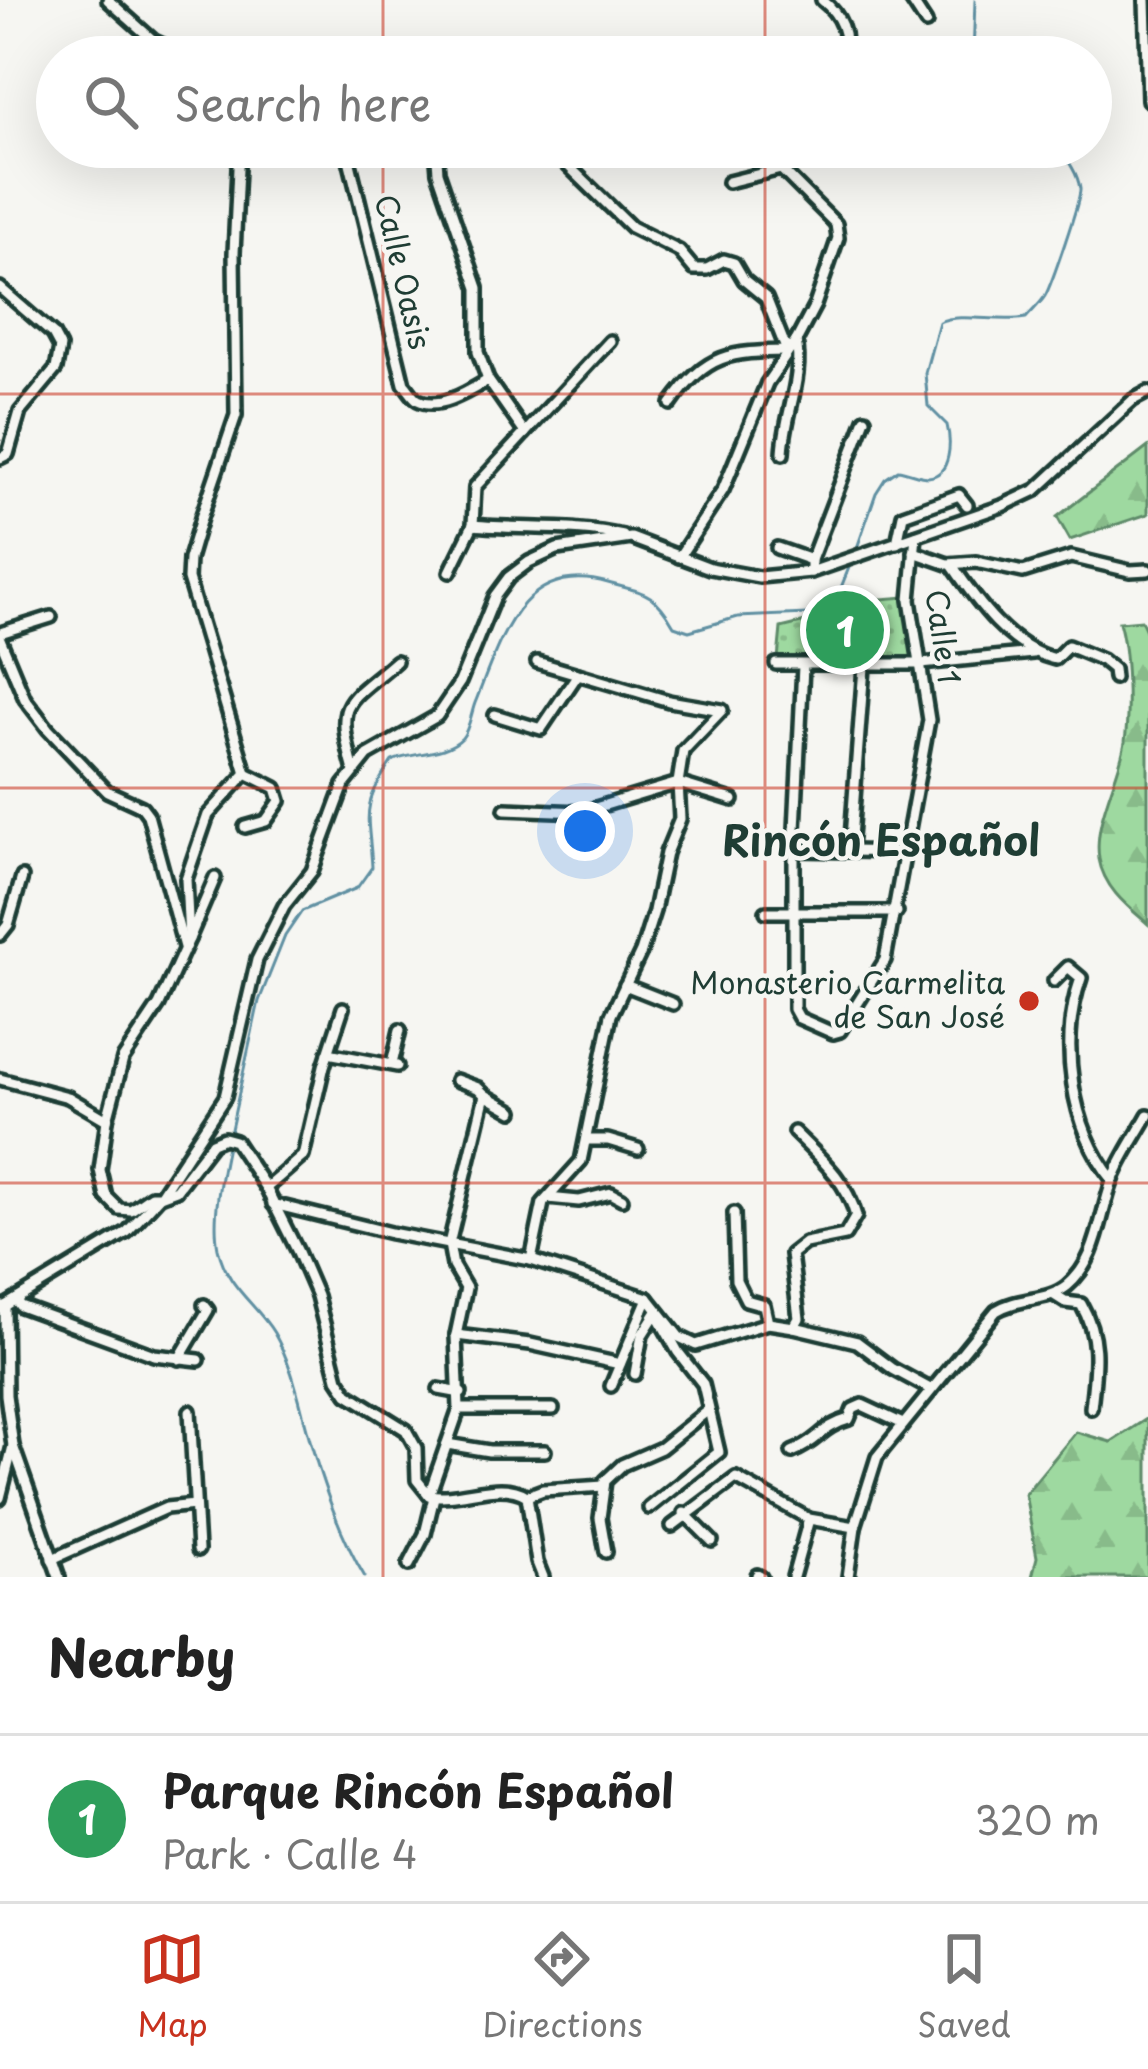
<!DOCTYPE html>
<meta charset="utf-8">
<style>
:root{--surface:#fff;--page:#f2f2f2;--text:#222;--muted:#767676;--line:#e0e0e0;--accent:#c8321e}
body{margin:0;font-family:"Playpen Sans",sans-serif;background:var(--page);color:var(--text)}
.you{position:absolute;left:585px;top:831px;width:42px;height:42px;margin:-30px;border:9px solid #fff;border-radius:50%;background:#1a73e8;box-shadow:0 0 0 18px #1a73e833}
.badge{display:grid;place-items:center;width:78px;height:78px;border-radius:50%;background:var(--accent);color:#fff;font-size:39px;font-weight:700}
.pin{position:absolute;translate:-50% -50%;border:6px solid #fff;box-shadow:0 3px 12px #0006}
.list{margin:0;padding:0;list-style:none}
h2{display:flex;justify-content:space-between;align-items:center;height:156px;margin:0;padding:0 48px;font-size:51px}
h2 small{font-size:39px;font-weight:400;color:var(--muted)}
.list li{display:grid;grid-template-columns:78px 1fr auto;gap:36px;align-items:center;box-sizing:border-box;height:168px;padding:0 48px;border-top:3px solid var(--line)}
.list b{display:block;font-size:45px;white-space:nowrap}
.list p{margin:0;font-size:39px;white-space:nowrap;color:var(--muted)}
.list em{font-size:39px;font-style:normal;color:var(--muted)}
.icon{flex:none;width:66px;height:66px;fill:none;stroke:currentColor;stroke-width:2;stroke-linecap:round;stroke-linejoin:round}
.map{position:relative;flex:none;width:1148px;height:1577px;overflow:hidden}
.search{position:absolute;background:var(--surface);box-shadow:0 12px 48px #0002;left:36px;right:36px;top:36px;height:132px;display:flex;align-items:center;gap:30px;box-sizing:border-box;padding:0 42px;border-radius:66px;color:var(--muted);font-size:45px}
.sheet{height:324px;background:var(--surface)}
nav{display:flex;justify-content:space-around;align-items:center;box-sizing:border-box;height:168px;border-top:3px solid var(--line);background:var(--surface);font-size:33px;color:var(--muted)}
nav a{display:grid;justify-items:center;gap:6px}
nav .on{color:var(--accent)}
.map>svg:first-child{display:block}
.grass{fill:url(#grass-dots);stroke:#5e8b6a;stroke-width:3}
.forest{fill:url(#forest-firs);stroke:#5e8b6a;stroke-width:3}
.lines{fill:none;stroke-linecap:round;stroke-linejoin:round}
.stream{stroke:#6090a2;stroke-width:3}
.minor-casing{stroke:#1f3d34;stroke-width:18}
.minor{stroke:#f6f6f2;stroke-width:9}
.grid{fill:none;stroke:#c8321e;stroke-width:3;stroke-opacity:0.55}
.poi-dot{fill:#c8321e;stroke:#f6f6f2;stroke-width:4.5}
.labels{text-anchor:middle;stroke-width:9;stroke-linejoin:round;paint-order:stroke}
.street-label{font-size:30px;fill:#1f3d34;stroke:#f6f6f2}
.poi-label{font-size:30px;fill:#1f3d34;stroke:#f6f6f2;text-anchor:end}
.district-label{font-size:42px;font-weight:bold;fill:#1f3d34;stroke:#f6f6f2}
</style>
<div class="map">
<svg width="1148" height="1577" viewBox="0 0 1148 1577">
<defs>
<pattern id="grass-dots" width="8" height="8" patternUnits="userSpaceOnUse" patternTransform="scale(3)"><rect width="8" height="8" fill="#9ed9a0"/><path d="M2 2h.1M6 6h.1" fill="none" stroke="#88bb8a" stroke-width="1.8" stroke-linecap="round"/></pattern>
<pattern id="forest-firs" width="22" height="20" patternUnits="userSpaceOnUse" patternTransform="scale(3)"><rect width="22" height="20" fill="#9ed9a0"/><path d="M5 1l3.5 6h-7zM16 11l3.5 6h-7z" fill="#88bb8a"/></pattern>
</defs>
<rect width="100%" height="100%" fill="#f6f6f2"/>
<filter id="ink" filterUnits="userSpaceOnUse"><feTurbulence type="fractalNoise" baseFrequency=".00833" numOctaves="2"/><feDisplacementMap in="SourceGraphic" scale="24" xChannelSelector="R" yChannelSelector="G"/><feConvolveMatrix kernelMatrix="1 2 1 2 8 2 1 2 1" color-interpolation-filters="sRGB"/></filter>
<g filter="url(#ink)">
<!-- grass -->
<polygon class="grass" points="905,597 916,654 912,661 778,659 781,628 822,618 844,602"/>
<!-- forest -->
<g class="forest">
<polygon points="1148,447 1148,514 1070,540 1057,517"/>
<path d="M1141,620L1148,635V924C1127,906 1104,888 1099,859C1093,821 1119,779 1125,742C1129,711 1128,652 1119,622Z"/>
<polygon points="1148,1418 1148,1577 1032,1577 1037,1557 1025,1494 1076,1432 1111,1442"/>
</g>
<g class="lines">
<!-- stream -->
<g class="stream">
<polyline points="973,57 975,0"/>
<path d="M856,551L876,493L885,479L898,470C906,471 920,477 928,477C952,475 951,441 947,425L928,406L925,373L939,322C960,312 998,323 1026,318C1032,311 1040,304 1045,296C1051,286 1081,199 1080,189C1078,173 1067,159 1058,147"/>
<path d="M230,1134L259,1001L285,936L302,911L357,888L372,867C369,814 359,809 392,761C412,752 446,755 462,738C469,730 471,714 475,703C500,641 521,559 608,583C644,593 654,591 674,626L689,631L738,617L808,614L826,606L840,590L850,565"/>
<path d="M227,1146C221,1175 212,1218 218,1248C227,1288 255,1302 274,1333C295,1370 300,1407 312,1447C325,1491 341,1538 365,1577"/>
</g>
<defs>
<g id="minor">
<polyline points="108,0 154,41 189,57"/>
<path d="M822,0C840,14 850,35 842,57"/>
<polyline points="911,0 926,23"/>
<polyline points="1145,0 1148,100"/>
<polyline points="239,147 234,253 236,415 201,518 189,559 188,579 246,773"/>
<path d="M346,147L404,384C409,389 412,396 418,400C439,411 471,390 488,380"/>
<polyline points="436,147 438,172 478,288 478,352 488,380 525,433"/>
<path d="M549,147L631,227L679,251L694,269H707L724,260L734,263L744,280L766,298L787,351C730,352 707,353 671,404"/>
<polyline points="728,182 781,169"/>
<polyline points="0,288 53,334 60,347 56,369 20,412 8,454 0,458"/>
<path d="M783,454C784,416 804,378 796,341"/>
<polyline points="473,525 475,487 610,341"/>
<path d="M473,525C522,530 575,525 623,536"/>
<polyline points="897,543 903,515 959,495 967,505"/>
<polyline points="777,548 811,560"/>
<polyline points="914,552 948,564 976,562 1023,572 1071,557 1130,571 1148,570"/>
<polyline points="679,557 723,490 767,383 796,341 815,305 838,238 836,224 781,169 776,157 777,147"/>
<path d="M952,565C977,602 1010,648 1055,659L1068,646L1102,660L1113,669L1114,678"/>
<polyline points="450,572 473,525"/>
<polyline points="811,572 811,560 865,419"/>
<polyline points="0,633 51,617"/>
<polyline points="0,639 25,699 48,729 107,791 142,807 148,815 184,947"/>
<polyline points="776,664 921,664 1033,653"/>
<polyline points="803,666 794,850 794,1009 799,1018 833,1033 840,1031 885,960 929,720 910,600 916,536"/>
<polyline points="495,715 541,729 578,674"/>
<path d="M354,771C334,697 346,705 396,661"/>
<polyline points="246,773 208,815 186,879 189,939 159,1005 123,1059 107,1120 100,1170 106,1196 119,1209 131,1210 151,1196 160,1196 225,1097 257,960 284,906 312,871 344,785 368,755 437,716 460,682 495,596 509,577 529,562 557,549 631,538 710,568 759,577 811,572 1002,506 1036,490 1133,400 1148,392"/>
<polyline points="505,809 582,812 678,783 733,800"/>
<polyline points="245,827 266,821 280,801 276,788 246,773"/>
<polyline points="794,850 907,852"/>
<polyline points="850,851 864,667"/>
<polyline points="766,912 897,912"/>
<polyline points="0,935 8,925 22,877"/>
<polyline points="189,939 215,878"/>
<path d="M1054,981L1068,967L1081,978C1059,1041 1070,1127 1113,1180"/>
<polyline points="625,985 673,1004"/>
<polyline points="328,1053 397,1066"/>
<polyline points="392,1064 400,1030"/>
<polyline points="0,1079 68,1097 107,1120"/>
<polyline points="485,1095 513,1111"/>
<path d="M794,1132C820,1158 846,1179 856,1216L845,1235L805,1243L791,1254L799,1318L794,1327"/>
<polyline points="586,1140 608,1140 638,1149"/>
<polyline points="266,1188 303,1156 324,1066 343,1008"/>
<polyline points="548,1198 579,1201 611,1193 622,1199"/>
<polyline points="273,1204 391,1233 531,1260 648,1298 679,1337 696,1345 768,1323 794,1327 857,1342 893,1369 930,1389"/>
<polyline points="734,1213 736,1280 746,1300 764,1305 768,1323"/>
<polyline points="531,1260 543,1203 581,1161 611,1015 641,952 654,911 666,853 680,819 678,783 683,751 722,710 669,701 537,662"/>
<path d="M1054,1295L1065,1302L1081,1304C1101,1339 1095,1370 1091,1408"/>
<polyline points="16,1300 20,1306 154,1355 199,1360"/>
<polyline points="5,1306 6,1395 13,1446 59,1577"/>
<path d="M0,1309L127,1232L160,1196L176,1190L212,1143L224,1138L235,1141L266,1188L298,1252L317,1296L338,1379L348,1394L406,1430L416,1448L417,1480L429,1495C460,1501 500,1478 527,1496L537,1562L543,1577"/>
<polyline points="456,1335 530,1344 620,1364"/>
<polyline points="179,1359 208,1310 204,1305"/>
<polyline points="635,1374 642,1335 656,1313 678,1352 703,1384 719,1452 649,1508"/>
<polyline points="611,1386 648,1298"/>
<polyline points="439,1389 461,1393"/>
<polyline points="459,1409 553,1409"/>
<polyline points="190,1411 198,1550"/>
<polyline points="447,1444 489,1451 545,1451"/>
<path d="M792,1452C820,1441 820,1427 849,1419L853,1409L862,1405L903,1424"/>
<polyline points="429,1495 459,1409 456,1335 466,1288 453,1266 449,1244 485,1095 478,1088 456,1080"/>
<polyline points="527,1496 543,1490 604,1486"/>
<polyline points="0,1498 13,1446"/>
<polyline points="684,1513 712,1541"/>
<polyline points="672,1526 736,1478 809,1519 855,1527"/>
<polyline points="606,1552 600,1518 605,1481 622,1465 661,1448 707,1411"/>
<polyline points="52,1559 166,1508 195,1505"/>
<polyline points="409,1565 425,1534 434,1497"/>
<polyline points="757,1575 761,1577"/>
<polyline points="793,1577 809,1519"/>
<path d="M848,1577L855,1527L877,1457L996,1311C1018,1297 1047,1302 1067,1286C1098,1260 1099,1218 1112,1182C1120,1159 1136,1137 1148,1115"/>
</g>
</defs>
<!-- minor casing -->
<use href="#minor" class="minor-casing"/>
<!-- minor -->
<use href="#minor" class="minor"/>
</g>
</g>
<!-- grid -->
<path class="grid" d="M383,0V57M765,0V57M383,147V1577M765,147V1577M0,394H1148M0,788H1148M0,1183H1148"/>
<!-- markers -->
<circle class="poi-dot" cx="1029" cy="1001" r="12"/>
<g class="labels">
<!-- street labels -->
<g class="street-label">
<text transform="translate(402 272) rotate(77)" y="10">Calle Oasis</text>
<text transform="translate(942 637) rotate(82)" y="10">Calle 1</text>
</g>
<!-- poi labels -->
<g class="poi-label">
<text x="1005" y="994">Monasterio Carmelita<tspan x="1005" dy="34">de San José</tspan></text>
</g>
<!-- district labels -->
<g class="district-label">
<text x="881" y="856">Rincón Español</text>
</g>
</g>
</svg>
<div class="you"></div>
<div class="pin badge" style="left:845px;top:630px;background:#2e9e5b">1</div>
<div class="search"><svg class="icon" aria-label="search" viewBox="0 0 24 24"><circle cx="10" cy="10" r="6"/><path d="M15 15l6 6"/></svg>Search here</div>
</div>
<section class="sheet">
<h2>Nearby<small></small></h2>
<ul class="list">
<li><span class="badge" style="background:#2e9e5b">1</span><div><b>Parque Rincón Español</b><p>Park · Calle 4</p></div><em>320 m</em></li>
</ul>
</section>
<nav>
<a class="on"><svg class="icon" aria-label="map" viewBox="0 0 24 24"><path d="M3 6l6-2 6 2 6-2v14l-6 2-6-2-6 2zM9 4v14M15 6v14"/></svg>Map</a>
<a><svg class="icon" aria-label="directions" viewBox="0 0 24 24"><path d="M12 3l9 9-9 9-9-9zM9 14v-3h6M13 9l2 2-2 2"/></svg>Directions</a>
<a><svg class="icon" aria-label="saved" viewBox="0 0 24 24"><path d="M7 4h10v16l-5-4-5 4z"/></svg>Saved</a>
</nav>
